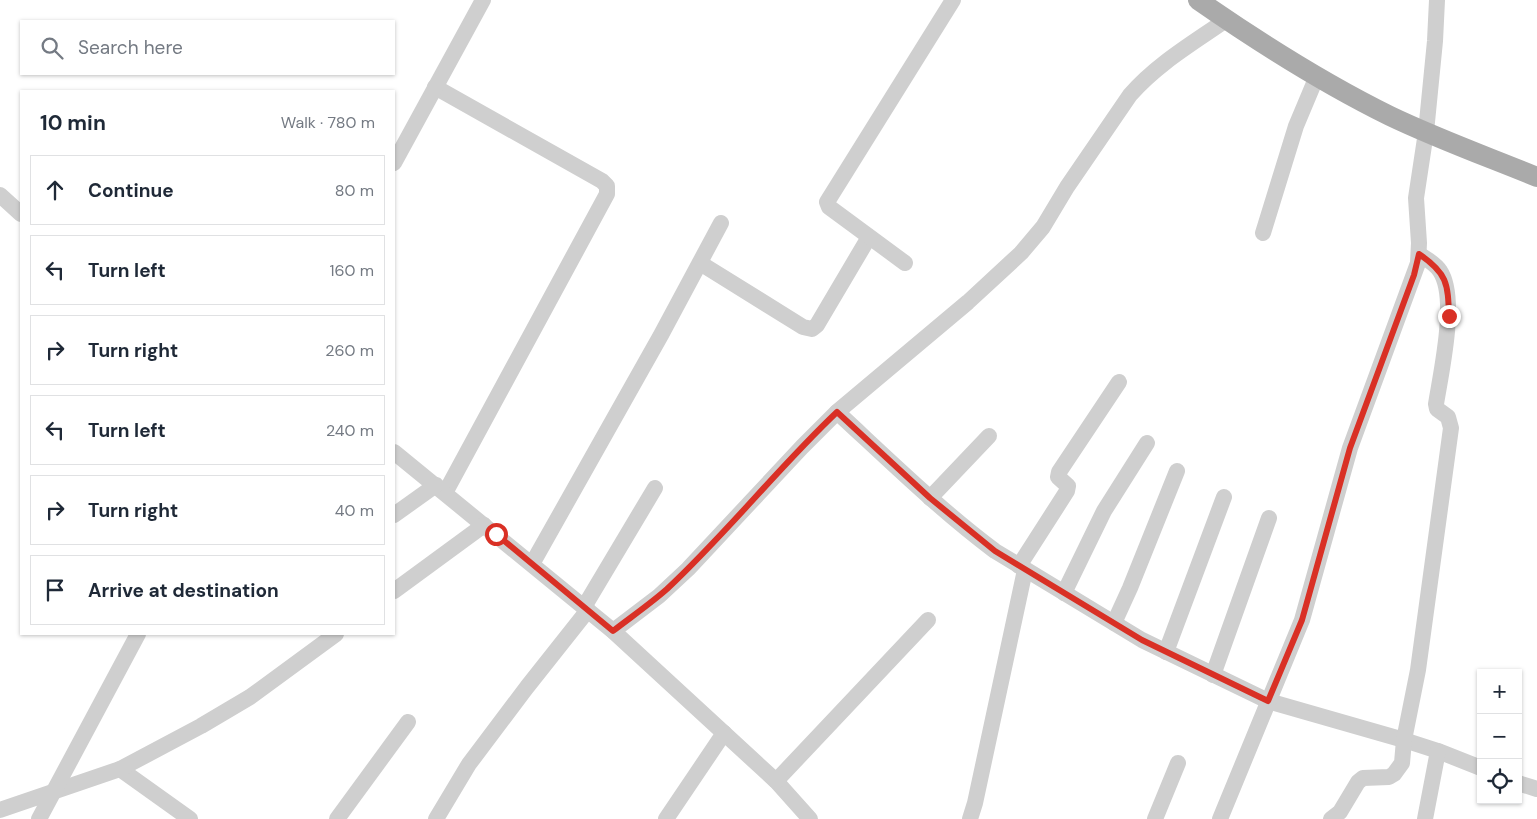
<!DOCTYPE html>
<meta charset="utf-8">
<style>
:root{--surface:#fff;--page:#f6f6f7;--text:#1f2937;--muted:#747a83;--line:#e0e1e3}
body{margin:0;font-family:"DM Sans",sans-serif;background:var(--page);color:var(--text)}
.controls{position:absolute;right:15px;bottom:15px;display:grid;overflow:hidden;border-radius:0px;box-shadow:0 1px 4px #0004}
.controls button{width:45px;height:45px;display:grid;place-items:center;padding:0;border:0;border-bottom:1px solid var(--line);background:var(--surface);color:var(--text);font:25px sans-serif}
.stop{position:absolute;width:15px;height:15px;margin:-11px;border:4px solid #d93025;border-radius:50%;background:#fff}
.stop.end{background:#d93025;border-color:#fff;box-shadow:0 1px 5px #0008}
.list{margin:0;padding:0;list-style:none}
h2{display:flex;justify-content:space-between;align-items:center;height:65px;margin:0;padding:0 20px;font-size:21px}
h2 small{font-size:16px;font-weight:400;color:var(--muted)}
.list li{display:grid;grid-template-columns:32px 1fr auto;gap:15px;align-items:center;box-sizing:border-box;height:70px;margin:0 10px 10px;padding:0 10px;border:1px solid var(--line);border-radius:0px}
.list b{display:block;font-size:19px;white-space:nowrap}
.list em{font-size:16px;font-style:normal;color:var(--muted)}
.icon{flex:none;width:28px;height:28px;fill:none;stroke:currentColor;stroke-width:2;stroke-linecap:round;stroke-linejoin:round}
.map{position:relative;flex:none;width:1537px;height:819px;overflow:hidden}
.search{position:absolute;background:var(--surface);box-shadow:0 1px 4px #0004;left:20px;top:20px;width:375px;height:55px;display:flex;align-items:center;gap:12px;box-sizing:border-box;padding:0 18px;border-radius:0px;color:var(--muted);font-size:19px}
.panel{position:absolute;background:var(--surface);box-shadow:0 1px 4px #0004;left:20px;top:90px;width:375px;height:545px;border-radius:0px}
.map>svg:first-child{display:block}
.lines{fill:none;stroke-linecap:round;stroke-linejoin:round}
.minor{stroke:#cfcfcf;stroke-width:16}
.major{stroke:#aaa;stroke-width:20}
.route{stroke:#d93025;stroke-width:6}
</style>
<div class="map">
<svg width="1537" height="819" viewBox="0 0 1537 819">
<rect width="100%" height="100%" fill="#fff"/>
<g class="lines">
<!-- minor -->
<g class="minor">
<polyline points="435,87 602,181 607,186 607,194 445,493"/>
<polyline points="394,163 483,0"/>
<polyline points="0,195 21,214"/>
<polyline points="1263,233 1296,126 1317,76"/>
<polyline points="700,263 803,327 812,329 817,325 869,237"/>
<polyline points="905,263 829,207 827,202 953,0"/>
<path d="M837,412C889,460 939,509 995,551L1142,640L1268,701L1404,740L1438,751L1481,768"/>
<polyline points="394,452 613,631 776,781 810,819"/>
<polyline points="930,498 989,436"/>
<polyline points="394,515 436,485"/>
<polyline points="532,564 661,335 721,223"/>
<polyline points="1019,566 1067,491 1068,486 1058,477 1059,472 1119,382"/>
<polyline points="394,591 484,525"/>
<polyline points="1064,593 1104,511 1147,443"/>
<polyline points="584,607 655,488"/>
<polyline points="1114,623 1130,588 1177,471"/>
<path d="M613,631L659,596L688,569L802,447L837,412L968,302L1021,253L1043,227L1067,187L1130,95C1157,64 1193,43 1226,20"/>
<polyline points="1166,652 1224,497"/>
<polyline points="1213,675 1269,518"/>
<polyline points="120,769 190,819"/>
<polyline points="776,781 928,620"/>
<polyline points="1518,783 1537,789"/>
<polyline points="0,810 120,769 201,726 250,697 336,634"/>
<polyline points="39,819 138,634"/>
<polyline points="337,819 408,722"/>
<polyline points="436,819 469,764 527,687 588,610"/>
<polyline points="666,819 724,733"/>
<polyline points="970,819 975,803 1025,570"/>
<polyline points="1155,819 1178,763"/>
<polyline points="1220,819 1302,620 1350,448 1418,263 1419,243 1416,198 1426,132 1435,41 1437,0"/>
<path d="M1331,819L1340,812L1358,782L1363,778L1389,777L1394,774L1402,763L1404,740L1418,670L1451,428L1448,417L1437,409L1436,404C1441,372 1458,298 1440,271C1435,263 1426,259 1419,254"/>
<polyline points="1425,819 1438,751"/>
</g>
<!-- major -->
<path class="major" d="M1198,0C1257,41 1325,84 1390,116C1438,139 1488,157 1537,177"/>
</g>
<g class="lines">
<!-- route -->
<path class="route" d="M496,534L613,631C631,617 650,604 667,589C727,533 778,468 837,412L930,498L995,551L1142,640L1268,701L1302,620L1350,448L1414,275L1419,254C1447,273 1448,283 1449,316"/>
</g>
</svg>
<div class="controls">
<button>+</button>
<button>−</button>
<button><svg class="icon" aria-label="locate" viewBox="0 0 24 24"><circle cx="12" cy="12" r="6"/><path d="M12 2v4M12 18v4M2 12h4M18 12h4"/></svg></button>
</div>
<div class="stop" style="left:496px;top:534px"></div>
<div class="stop end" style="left:1449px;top:316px"></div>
<div class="search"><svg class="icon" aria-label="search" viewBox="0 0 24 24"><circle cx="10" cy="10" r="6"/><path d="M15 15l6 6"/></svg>Search here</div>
<section class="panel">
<h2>10 min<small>Walk · 780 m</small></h2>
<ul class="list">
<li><svg class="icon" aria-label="ahead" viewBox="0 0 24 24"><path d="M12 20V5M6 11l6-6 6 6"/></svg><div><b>Continue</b></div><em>80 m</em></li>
<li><svg class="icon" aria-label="left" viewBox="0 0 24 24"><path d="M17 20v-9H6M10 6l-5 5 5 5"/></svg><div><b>Turn left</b></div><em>160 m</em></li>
<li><svg class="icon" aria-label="right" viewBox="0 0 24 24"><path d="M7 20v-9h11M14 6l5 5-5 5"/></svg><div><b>Turn right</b></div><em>260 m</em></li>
<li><svg class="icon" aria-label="left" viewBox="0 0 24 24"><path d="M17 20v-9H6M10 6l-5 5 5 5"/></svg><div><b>Turn left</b></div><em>240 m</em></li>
<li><svg class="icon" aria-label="right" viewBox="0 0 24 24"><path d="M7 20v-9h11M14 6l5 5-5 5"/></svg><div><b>Turn right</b></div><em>40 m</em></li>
<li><svg class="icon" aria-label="arrive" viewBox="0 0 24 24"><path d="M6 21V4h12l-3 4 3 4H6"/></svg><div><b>Arrive at destination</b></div></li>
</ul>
</section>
</div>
